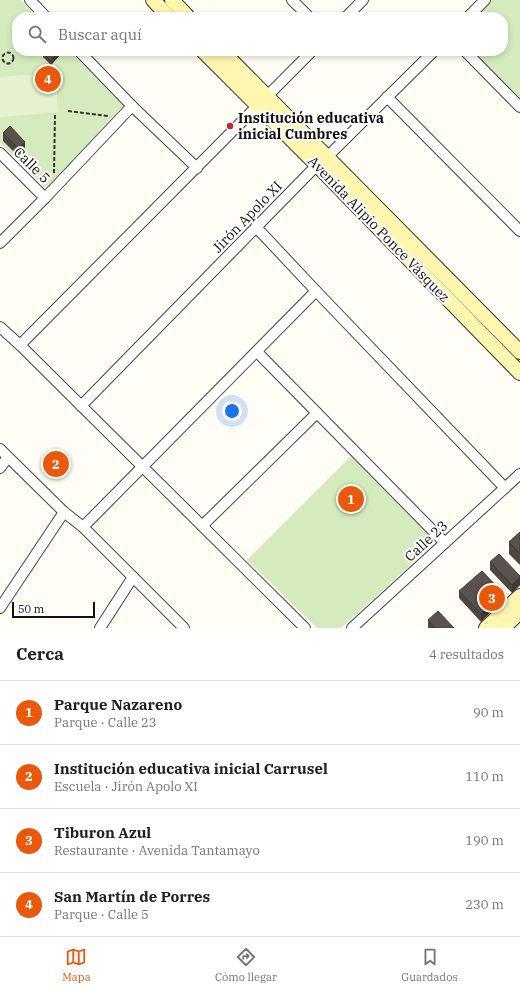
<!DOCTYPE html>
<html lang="es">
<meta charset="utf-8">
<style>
:root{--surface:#fff;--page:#f6f6f6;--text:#202124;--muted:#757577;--line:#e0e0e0;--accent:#ea580c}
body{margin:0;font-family:"IBM Plex Serif",serif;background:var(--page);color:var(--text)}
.scale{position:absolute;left:12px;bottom:10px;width:83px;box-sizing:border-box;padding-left:4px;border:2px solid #111;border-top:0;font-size:11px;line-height:14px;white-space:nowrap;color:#111;-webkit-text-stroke:3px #fff;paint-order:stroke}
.you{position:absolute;left:232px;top:411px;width:14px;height:14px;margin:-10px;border:3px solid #fff;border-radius:50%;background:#1a73e8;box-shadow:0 0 0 6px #1a73e833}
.badge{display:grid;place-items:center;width:26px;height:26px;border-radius:50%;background:var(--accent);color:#fff;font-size:13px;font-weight:700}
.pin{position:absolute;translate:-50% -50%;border:2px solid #fff;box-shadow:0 1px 4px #0006}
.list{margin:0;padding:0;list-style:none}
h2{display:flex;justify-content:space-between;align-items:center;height:52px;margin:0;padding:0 16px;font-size:17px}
h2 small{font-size:13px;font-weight:400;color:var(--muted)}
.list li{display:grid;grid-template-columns:26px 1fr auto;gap:12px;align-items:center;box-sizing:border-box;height:64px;padding:0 16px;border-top:1px solid var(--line)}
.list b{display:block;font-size:15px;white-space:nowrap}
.list p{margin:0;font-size:13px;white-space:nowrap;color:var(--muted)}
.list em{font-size:13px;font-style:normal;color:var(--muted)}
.icon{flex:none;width:22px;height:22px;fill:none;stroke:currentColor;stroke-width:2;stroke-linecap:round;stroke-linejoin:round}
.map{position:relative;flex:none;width:520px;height:628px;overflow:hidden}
.search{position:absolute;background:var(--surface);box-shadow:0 2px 6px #0003;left:12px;right:12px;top:12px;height:44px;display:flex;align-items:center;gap:10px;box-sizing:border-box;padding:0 14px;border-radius:16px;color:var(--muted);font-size:15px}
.sheet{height:308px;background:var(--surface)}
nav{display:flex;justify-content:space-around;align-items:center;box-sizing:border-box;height:56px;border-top:1px solid var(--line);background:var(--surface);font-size:11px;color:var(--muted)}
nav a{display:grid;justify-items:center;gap:2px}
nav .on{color:var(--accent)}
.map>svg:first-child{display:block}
.park{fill:#d5ebbd}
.pitch{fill:#e6f2cf}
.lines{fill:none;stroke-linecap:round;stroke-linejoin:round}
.street-casing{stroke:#444;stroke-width:12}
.secondary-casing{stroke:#333;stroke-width:16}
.path{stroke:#333;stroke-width:2;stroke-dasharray:4 2;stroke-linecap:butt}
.street{stroke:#fff;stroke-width:10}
.secondary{stroke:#fff6b0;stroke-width:14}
.wall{fill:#4d4742}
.shaded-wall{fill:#3f3936}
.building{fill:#5a524d;stroke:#3f3936}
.poi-dot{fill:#c4262e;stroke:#fff;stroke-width:1.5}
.labels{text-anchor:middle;stroke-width:4;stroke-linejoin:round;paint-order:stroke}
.poi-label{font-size:14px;font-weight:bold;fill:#111;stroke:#fff;text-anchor:start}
.street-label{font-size:14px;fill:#111;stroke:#fff}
</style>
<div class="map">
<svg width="520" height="628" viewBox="0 0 520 628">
<rect width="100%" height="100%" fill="#fffdf5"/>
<!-- park -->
<g class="park">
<polygon points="0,0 21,0 37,17 17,17 17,51 70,51 123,106 46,189 0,143"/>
<polygon points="492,0 520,0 520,99 473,51 503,51 503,17 475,17"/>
<polygon points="351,456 436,542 341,628 317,628 247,560"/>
</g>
<!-- pitch -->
<polygon class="pitch" points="55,73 58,112 0,117 0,77"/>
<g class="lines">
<defs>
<g id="street">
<polyline points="30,0 46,17"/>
<polyline points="292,0 309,17"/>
<polyline points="346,17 363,0"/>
<polyline points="468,17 485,0"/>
<polyline points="79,51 132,106 197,168"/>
<polyline points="465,51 520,107"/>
<polyline points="387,97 520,231"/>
<polyline points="0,153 45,198"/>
<polyline points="256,227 316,291 505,488"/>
<polyline points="0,243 45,198 132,106"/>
<polyline points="0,327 20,345 305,628"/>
<polyline points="20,345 312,51"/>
<polyline points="257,352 445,543"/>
<polyline points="81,406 317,165 327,157 434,51"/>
<polyline points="0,449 64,512 83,527 184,628"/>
<polyline points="0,468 8,457"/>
<polyline points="202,526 317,413"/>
<polyline points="83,527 316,291"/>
<polyline points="0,608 64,512"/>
<polyline points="100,628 133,577"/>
<polyline points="352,628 520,474"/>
</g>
<g id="secondary">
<polyline points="153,0 169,17"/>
<polyline points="172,0 188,17"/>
<polyline points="203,51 317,165 520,373"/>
<polyline points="222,51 520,352"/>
<polyline points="486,628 520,596"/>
<polyline points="503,628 520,612"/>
</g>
</defs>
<!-- street casing -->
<use href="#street" class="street-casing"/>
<!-- secondary casing -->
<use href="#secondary" class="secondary-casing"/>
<!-- path -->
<g class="path">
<circle cx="8" cy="58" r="5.5"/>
<polyline points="68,111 108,116"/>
<polyline points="54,173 55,115"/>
</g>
<!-- street -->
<use href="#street" class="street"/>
<!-- secondary -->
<use href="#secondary" class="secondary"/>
</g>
<!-- wall -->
<g class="wall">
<polygon points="43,53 59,56 51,65 43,57"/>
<polygon points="3,133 25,149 18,156 3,141"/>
<polygon points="520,532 520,565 509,554 509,542"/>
<polygon points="490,562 520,576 520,585 512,593 490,570"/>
<polygon points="459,591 502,600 481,622 459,598"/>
<polygon points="428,620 454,628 428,628"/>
</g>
<!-- shaded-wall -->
<g class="shaded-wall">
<polygon points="59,52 59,56 51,65 51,61"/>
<polygon points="25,142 25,149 18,156 18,148"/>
<polygon points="520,577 520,585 512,593 512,585"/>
<polygon points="502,592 502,600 481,622 481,614"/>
</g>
<!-- building -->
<g class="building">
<polygon points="46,51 58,51 59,52 51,61 43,53"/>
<polygon points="10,126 25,142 18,148 3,133"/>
<polygon points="520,532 520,554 509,542"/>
<polygon points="499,554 520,576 520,577 512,585 490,562"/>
<polygon points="482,571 502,592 481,614 459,591"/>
<polygon points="438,611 454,628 435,628 428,620"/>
</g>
<!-- markers -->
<circle class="poi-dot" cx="230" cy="126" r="4"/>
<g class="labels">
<!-- poi labels -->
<g class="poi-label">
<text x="238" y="123">Institución educativa<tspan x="238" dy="16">inicial Cumbres</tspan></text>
</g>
<!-- street labels -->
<g class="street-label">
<text transform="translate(32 165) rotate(45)" y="5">Calle 5</text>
<text transform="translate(247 217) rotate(-46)" y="5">Jirón Apolo XI</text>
<text transform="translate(379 229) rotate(46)" y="5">Avenida Alipio Ponce Vásquez</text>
<text transform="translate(426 541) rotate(-43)" y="5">Calle 23</text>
</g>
</g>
</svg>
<div class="scale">50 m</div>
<div class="you"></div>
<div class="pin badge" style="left:351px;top:499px">1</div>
<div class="pin badge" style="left:56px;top:464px">2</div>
<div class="pin badge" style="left:492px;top:598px">3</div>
<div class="pin badge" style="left:48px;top:79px">4</div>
<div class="search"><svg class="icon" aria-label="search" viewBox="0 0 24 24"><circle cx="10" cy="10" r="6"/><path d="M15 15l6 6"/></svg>Buscar aquí</div>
</div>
<section class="sheet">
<h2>Cerca<small>4 resultados</small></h2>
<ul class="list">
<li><span class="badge">1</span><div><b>Parque Nazareno</b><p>Parque · Calle 23</p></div><em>90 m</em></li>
<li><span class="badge">2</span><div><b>Institución educativa inicial Carrusel</b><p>Escuela · Jirón Apolo XI</p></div><em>110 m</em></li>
<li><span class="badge">3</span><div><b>Tiburon Azul</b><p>Restaurante · Avenida Tantamayo</p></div><em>190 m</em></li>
<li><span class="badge">4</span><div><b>San Martín de Porres</b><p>Parque · Calle 5</p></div><em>230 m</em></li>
</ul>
</section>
<nav>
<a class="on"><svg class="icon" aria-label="map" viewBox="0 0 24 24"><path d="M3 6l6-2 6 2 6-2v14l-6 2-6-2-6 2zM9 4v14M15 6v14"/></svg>Mapa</a>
<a><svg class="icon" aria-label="directions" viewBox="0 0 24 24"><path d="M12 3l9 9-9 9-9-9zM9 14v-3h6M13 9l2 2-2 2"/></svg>Cómo llegar</a>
<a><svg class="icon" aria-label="saved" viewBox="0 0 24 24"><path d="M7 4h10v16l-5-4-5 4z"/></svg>Guardados</a>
</nav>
